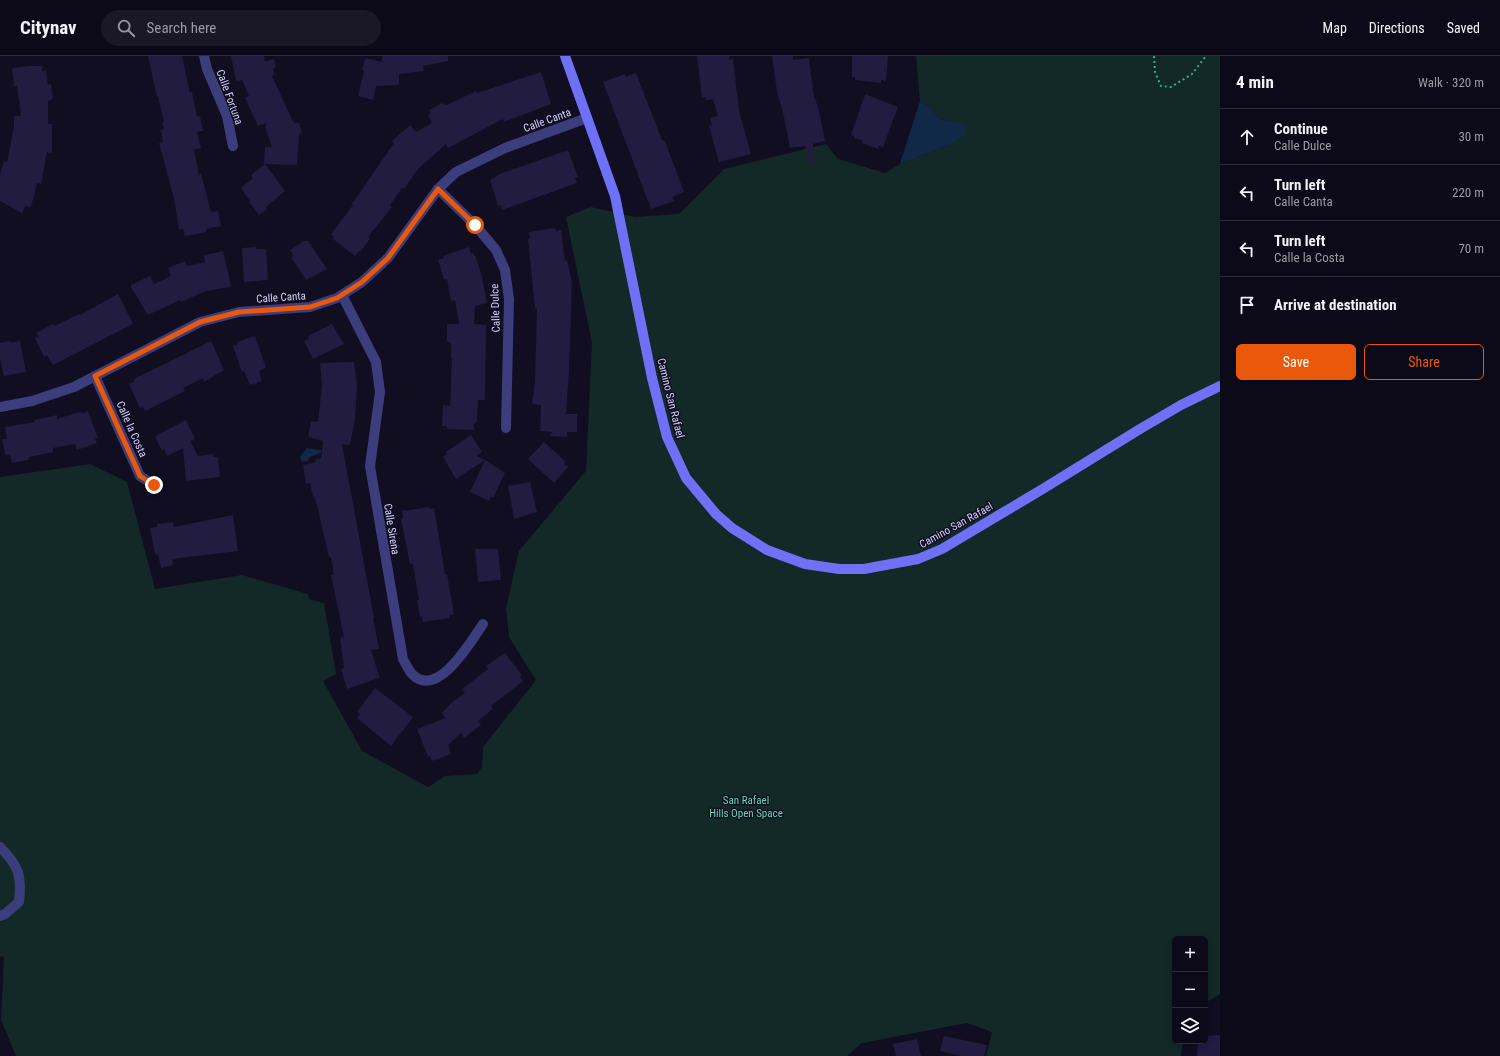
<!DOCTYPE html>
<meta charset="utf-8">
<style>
:root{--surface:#0c0a18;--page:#1a1825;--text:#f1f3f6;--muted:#9a9aa2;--line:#2c2b37;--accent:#ea580c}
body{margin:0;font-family:"Roboto Condensed",sans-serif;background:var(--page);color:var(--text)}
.controls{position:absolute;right:12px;bottom:12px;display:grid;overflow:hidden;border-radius:6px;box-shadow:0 2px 6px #0003}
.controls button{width:36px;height:36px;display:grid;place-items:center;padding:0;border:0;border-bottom:1px solid var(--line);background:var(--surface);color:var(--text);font:20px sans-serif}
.stop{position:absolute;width:12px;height:12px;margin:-9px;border:3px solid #ea580c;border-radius:50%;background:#fff}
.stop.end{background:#ea580c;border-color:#fff;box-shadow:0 1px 4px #0008}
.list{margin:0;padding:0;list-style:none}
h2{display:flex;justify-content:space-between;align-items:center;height:52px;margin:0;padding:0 16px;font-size:17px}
h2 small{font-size:13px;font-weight:400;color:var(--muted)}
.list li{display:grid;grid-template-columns:26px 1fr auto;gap:12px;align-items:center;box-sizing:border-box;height:56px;padding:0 16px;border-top:1px solid var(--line)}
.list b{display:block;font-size:15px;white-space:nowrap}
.list p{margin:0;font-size:13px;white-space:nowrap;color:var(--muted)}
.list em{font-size:13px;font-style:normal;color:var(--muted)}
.actions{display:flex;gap:8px;padding:12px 16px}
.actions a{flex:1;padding:9px 0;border:1px solid var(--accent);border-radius:6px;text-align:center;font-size:14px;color:var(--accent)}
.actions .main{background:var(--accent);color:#fff}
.icon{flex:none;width:22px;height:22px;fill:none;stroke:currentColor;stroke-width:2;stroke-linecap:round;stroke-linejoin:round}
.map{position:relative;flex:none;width:1220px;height:1000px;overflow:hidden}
header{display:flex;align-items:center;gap:24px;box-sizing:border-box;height:56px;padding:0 20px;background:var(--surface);border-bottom:1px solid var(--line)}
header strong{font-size:19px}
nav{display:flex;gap:22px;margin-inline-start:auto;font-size:14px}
.search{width:280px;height:36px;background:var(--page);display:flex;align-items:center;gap:10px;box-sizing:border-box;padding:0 14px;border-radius:22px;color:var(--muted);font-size:15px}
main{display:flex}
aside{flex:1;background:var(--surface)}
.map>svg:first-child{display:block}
.green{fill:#122927}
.water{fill:#112946}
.building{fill:#211c40}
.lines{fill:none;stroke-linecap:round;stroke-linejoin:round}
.path{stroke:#36ab9d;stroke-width:2;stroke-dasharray:2 3;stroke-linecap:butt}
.street{stroke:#3c3d7c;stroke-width:10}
.secondary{stroke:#6e71f6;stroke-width:10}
.route{stroke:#ea580c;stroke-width:5}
.labels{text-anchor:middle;stroke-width:3;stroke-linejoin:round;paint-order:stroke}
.street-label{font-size:11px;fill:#d3d0fc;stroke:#100e20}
.park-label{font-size:11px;fill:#61d7b3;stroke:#100e20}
</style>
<header>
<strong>Citynav</strong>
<div class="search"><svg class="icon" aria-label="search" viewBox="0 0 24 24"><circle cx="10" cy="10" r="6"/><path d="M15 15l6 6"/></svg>Search here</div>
<nav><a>Map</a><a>Directions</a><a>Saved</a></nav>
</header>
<main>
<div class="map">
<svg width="1220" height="1000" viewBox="0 0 1220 1000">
<rect width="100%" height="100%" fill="#100e20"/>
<!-- green -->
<polygon class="green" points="916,0 1220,0 1220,938 1205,947 1205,883 1175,883 1175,985 1183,985 1181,1000 986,1000 992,976 967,967 862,987 847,1000 16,1000 1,964 4,901 0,900 0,421 90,408 127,426 155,533 242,519 308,538 309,543 324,547 336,618 323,625 362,695 428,731 445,720 477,718 482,711 483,691 536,624 509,581 506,552 519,495 586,415 592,287 566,161 591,151 635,161 679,158 724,113 826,88 838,103 885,117 900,108 949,89 957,67 940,63 931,52 920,45"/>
<!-- water -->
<g class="water">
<polygon points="920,45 931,52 940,63 968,69 964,79 949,89 900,108"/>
<polygon points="307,392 321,394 321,397 310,401 308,405 302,406 300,401"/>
</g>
<!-- building -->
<g class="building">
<polygon points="148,0 182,0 190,37 192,36 197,61 200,60 203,75 197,76 201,92 194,94 199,119 201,118 211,156 218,155 221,170 206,173 206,176 185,180 183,173 179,174 174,142 159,87 163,86 161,74 164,72 162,66 164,66 158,41 157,41"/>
<polygon points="231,0 264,0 265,5 274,3 276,12 273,12 274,19 272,20 292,63 295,68 299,66 302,77 299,78 297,109 264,108 265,91 272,91 266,74 266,67 258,70 245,42 249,40 242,24 236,25"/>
<polygon points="382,0 448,0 448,5 423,10 424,15 399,18 399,29 376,30 373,44 358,40 364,15 362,14 365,2 382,6"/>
<polygon points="697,0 729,0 729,4 733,3 739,55 751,98 719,106 709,70 712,69 710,62 718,60 713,43 706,44 706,41 702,42"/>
<polygon points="772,0 793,0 793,4 809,2 814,42 815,42 819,55 825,85 813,88 813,107 810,107 805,90 790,92 783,56 777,36"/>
<polygon points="852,0 888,0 886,25 881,24 881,27 855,24 855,21 852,21"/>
<polygon points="29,10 42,10 42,15 46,15 48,29 51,28 53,43 48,45 48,68 52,68 52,97 47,96 41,128 37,127 31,151 25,150 22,157 0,145 0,118 4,105 7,106 14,71 14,60 21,60 17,30 14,30 12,12"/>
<polygon points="541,16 551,48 504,66 503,63 448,92 446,88 418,113 404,133 402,132 390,149 392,151 368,181 370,183 360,196 359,195 355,200 333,183 334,181 331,178 353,149 352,148 394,87 392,85 410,69 416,76 432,67 428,59 431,57 429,54 442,47 447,49 476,35 477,37"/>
<polygon points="636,17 662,84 665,85 669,96 684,136 672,141 674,145 651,153 603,26 625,18 626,21"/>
<polygon points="865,38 898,51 883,91 879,90 878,93 862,87 863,85 854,82 854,80 851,79"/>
<polygon points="568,94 578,121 575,122 577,127 502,154 501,149 498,150 490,124 500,118"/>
<polygon points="265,108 285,135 266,151 267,153 259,159 249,146 250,145 241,132 253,122 251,119"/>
<polygon points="555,172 556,175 561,174 565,205 567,204 572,227 569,314 566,358 577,358 577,376 567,376 567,381 549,380 553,376 540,375 541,349 532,348 535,326 537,252 535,252 528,183 530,183 529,176"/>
<polygon points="304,185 308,185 327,213 306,224 291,201 294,200 290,194"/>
<polygon points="256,191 256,193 266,193 268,224 244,226 242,192"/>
<polygon points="469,191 471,197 473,197 476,202 482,221 487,247 475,250 474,268 486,269 485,344 478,344 477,361 476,367 474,367 474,374 447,373 447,370 442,370 443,349 450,350 452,302 451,302 451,287 447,285 447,268 459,268 455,244 451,245 447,223 444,223 438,204 444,202 443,200"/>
<polygon points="223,195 231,230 229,231 206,235 181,246 180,244 148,259 131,231 131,229 150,220 154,228 171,220 168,212 185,205 187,210 205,206 204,199"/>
<polygon points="118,238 133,268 53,309 47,299 44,301 35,282 39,281 36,277 53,268 54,270 79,258 80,259"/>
<polygon points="332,268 344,288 313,303 304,285 309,283 308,280"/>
<polygon points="255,280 266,312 259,315 262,325 250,329 244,315 242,316 233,290 238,288 237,286"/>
<polygon points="10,285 10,287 20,285 26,316 4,320 0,302 0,287"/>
<polygon points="211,285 224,314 204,326 203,322 183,332 185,335 145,355 143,351 140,352 129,328 135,325 134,323"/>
<polygon points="354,306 357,329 355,363 350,389 342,388 374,562 373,562 379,593 371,594 379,620 379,622 347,633 341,613 344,612 340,582 344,581 331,519 334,519 331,501 329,501 317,449 314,440 313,441 310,427 306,428 303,409 316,406 315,403 321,402 323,385 308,381 311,365 318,366 322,330 320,307"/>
<polygon points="88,355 98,382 95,382 97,387 77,394 75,388 53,392 53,396 29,401 28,404 12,407 10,398 5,399 2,383 7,383 5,371 35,366 34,364 57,359 57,363 76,357 82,356 82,358"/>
<polygon points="186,364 195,383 190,385 198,400 213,398 213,401 218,401 220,421 186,425 183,392 167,400 164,393 162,394 159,389 155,380"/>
<polygon points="471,379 482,396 476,400 485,404 456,423 443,401 447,398 446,396"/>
<polygon points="544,386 566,406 564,408 568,411 554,427 528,403"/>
<polygon points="485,404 505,417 493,442 491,440 489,445 470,436"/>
<polygon points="530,426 537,456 514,463 508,430"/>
<polygon points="429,451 429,453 434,452 445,518 447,518 454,558 449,559 450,562 423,566 422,560 420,561 417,544 419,544 413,508 410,508 401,463 403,462 402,455"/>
<polygon points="233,459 238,495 172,503 173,509 161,512 158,498 155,499 150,472 157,471 157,468 173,466 174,471"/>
<polygon points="475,493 498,493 501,524 478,526"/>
<polygon points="505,597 522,619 520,621 523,625 491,650 493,653 478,665 481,669 464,682 461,677 448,689 451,698 432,705 430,700 428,701 417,673 446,662 442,657 451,647 465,637 462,633 488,613 486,610"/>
<polygon points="375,632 413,661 391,690 357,662 360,658 357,656"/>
<polygon points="1220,979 1220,1000 1197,1000 1198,985 1205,985 1206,980"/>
<polygon points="944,980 987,989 984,1000 961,1000 940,995"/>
<polygon points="917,983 921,1000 896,1000 893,988"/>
</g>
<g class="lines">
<!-- path -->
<polyline class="path" points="1154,0 1155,16 1161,30 1171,31 1192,18 1206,0"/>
<!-- street -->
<g class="street">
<polyline points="204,0 207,13 227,60 233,90"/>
<polyline points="438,133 475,169 496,194 505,214 509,243 506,372"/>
<path d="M342,239L376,306L380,336L370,410L403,603C406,608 409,615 413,619C438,643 472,584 483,568"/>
<polyline points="95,320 140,420 154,429"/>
<polyline points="0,351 32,345 74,331 200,266 239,256 310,251 337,242 362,226 388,202 438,133 456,116 505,92 587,62"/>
<path d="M0,791C19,810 22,820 19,846L5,858L0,860"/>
</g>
<!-- secondary -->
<polyline class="secondary" points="565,0 615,140 652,322 667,381 686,422 716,458 732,472 767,494 805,508 839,513 864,513 918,503 942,493 1041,434 1140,373 1181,349 1220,330"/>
</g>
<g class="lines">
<!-- route -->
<polyline class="route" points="154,429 140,420 95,320 200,266 239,256 310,251 337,242 362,226 388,202 438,133 475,169"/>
</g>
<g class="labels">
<!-- street labels -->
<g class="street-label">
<text transform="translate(230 41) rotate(70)" y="4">Calle Fortuna</text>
<text transform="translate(547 64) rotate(-20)" y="4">Calle Canta</text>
<text transform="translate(281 241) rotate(-4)" y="4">Calle Canta</text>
<text transform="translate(495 252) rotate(-92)" y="4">Calle Dulce</text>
<text transform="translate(671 342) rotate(76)" y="4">Camino San Rafael</text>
<text transform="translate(132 373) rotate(66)" y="4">Calle la Costa</text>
<text transform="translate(956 469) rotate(-29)" y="4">Camino San Rafael</text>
<text transform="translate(392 473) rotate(81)" y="4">Calle Sirena</text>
</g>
<!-- park labels -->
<g class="park-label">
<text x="746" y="748">San Rafael<tspan x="746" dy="13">Hills Open Space</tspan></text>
</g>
</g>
</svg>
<div class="controls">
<button>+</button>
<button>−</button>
<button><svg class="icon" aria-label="layers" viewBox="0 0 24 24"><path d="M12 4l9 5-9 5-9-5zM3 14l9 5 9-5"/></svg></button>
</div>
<div class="stop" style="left:475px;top:169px"></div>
<div class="stop end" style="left:154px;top:429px"></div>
</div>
<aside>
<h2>4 min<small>Walk · 320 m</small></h2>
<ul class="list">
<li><svg class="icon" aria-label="ahead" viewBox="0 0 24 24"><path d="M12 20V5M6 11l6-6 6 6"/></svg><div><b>Continue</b><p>Calle Dulce</p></div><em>30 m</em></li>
<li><svg class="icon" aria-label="left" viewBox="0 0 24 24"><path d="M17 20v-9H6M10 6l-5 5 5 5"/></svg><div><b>Turn left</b><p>Calle Canta</p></div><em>220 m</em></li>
<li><svg class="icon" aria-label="left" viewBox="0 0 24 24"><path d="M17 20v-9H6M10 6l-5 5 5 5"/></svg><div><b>Turn left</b><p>Calle la Costa</p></div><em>70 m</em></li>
<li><svg class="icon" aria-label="arrive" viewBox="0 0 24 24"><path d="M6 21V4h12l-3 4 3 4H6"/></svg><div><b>Arrive at destination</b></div></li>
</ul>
<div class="actions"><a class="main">Save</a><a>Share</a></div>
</aside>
</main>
